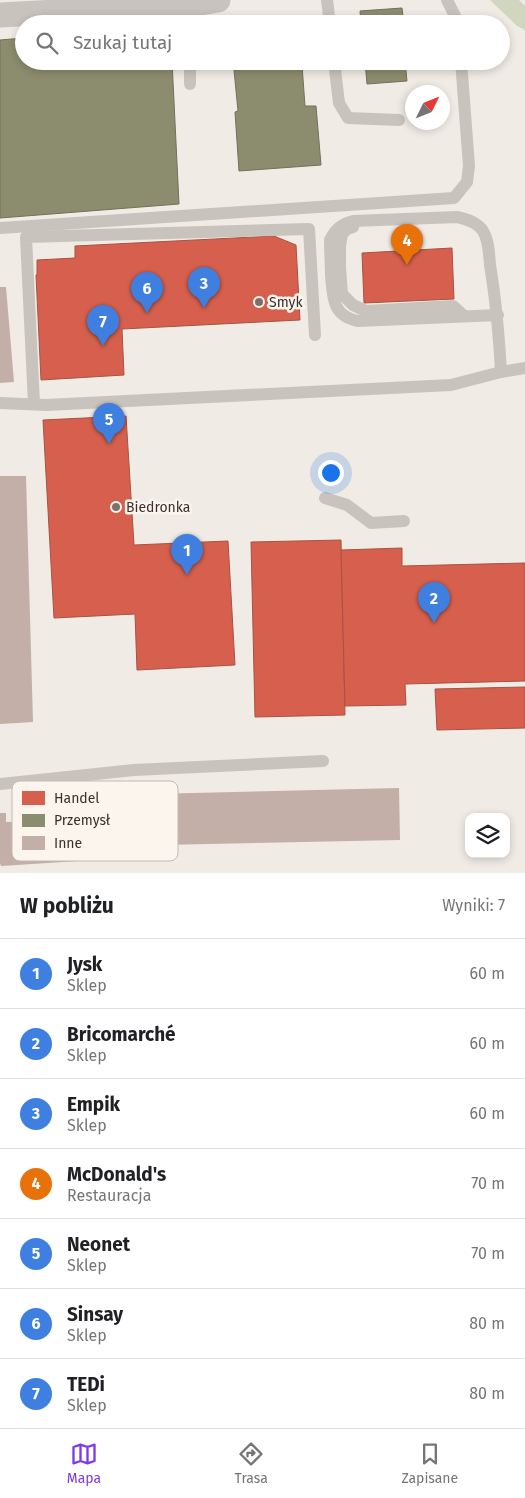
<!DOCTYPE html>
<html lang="pl">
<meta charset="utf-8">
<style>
:root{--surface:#fff;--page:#f2f2f2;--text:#202124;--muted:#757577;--line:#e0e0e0;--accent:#7c3aed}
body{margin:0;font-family:"Fira Sans",sans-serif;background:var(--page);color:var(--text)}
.controls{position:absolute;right:15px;bottom:15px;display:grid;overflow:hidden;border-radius:10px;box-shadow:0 2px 8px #0003}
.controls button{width:45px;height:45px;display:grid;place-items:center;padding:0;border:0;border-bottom:1px solid var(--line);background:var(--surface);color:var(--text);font:25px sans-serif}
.compass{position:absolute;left:405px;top:85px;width:45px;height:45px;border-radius:50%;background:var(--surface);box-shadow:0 2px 8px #0003;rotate:47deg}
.you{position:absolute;left:330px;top:472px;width:18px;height:18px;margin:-12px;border:4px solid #fff;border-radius:50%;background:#1a73e8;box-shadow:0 0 0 8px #1a73e833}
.badge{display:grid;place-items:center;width:32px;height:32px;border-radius:50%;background:var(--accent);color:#fff;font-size:16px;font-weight:700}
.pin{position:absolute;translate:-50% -41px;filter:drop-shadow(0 1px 2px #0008)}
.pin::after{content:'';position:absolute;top:26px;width:18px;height:15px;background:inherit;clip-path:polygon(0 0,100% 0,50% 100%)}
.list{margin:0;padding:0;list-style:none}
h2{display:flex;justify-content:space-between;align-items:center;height:65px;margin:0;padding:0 20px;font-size:21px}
h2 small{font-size:16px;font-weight:400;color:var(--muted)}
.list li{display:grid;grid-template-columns:32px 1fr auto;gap:15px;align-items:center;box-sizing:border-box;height:70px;padding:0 20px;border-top:1px solid var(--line)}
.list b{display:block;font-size:19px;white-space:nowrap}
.list p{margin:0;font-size:16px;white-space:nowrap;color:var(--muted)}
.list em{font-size:16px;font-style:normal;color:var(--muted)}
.icon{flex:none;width:28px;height:28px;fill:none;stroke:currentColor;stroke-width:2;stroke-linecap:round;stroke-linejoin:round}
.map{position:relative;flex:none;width:525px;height:873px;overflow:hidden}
.search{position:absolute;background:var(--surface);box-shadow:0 2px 8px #0003;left:15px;right:15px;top:15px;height:55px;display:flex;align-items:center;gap:12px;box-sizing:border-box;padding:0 18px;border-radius:28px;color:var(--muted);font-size:19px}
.sheet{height:555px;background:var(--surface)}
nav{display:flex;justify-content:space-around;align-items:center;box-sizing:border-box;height:70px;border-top:1px solid var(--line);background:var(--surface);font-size:14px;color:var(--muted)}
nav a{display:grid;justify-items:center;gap:2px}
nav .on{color:var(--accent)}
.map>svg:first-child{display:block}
.green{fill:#d1d6bf}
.shops{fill:#d6604d;stroke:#a85243}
.industry{fill:#8c8c6e;stroke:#74705a}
.building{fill:#c3afa7}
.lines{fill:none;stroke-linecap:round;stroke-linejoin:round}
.lane{stroke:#c9c3be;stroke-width:12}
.street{stroke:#c9c3be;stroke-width:25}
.poi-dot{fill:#7a716c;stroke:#fbf5ee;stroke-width:2}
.labels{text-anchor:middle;stroke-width:5;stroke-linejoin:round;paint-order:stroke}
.poi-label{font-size:14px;fill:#3b302b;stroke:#fbf5ee;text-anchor:start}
.key{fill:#fbf5ee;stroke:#c1bab4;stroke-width:1}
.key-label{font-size:14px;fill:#3b302b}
</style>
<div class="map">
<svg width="525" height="873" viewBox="0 0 525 873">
<rect width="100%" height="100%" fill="#f0ebe5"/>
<!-- green -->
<polygon class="green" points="490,0 519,0 525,6 525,30 517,26"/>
<!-- shops -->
<g class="shops">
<polygon points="274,236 296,245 300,320 122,329 124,375 41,380 36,275 37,275 37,260 75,258 75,246"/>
<polygon points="452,248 454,299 364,303 362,253"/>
<polygon points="126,416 134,545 228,541 235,665 137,670 135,614 54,618 43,420"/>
<polygon points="341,540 345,715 255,717 251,542"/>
<polygon points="402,548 402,566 525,563 525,681 405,684 406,705 345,706 341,550"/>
<polygon points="525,687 525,728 437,730 435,689"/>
</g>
<!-- industry -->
<g class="industry">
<polygon points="402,8 404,24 361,24 360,11"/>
<polygon points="24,38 24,61 172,61 179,204 0,218 0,40"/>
<polygon points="365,61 405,61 407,81 367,84"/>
<polygon points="302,65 305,106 316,106 321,165 239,171 235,112 238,111 234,70"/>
</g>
<!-- building -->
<g class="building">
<polygon points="0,287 6,287 14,382 0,383"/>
<polygon points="0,476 26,476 33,722 0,724"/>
<polygon points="399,788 400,840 110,846 110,859 1,866 0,863 0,813 6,813 6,822 109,819 108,795"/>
</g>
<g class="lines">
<!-- lane -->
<g class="lane">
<polyline points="327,0 330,24"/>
<polyline points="447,0 457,20 457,24"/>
<polyline points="189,24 189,2"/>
<polyline points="190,61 190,84"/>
<polyline points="334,61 339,103 348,118 399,120"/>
<polyline points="353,227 347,229 342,234 340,246 340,268 342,294 353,305 366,311 453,306 464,316"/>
<polyline points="0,228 454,198 467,182 469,166 461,61"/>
<path d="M498,315L358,321C332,316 333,297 331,276C331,264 330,252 330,240C335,230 341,224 353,221L457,217C467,219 477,222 483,231C489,241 489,254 490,265C496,301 499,336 501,372"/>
<polyline points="0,403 46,405 451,385 501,372 525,368"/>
<polyline points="34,404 26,237 309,229 315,335"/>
<polyline points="325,498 347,505 371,523 404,521"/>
<polyline points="0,784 134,770 323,761"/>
</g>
<!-- street -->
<polyline class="street" points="0,15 189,5 218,0"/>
</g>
<!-- markers -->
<g class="poi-dot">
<circle cx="259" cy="302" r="5"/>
<circle cx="116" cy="507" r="5"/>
</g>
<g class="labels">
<!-- poi labels -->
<g class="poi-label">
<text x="269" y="307">Smyk</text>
<text x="126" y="512">Biedronka</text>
</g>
</g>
<!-- legend -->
<rect x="12" y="781" width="166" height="80" rx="8" class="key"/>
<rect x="22" y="791" width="23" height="14" fill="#d6604d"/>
<rect x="22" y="814" width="23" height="13" fill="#8c8c6e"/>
<rect x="22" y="836" width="23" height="14" fill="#c3afa7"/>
<g class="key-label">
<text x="54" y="803">Handel</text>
<text x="54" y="825">Przemysł</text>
<text x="54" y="848">Inne</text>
</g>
</svg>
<div class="controls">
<button><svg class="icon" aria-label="layers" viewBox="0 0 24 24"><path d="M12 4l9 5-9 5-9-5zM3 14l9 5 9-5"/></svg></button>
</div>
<svg class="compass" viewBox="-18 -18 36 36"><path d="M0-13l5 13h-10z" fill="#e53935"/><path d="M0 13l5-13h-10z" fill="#757577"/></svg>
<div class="you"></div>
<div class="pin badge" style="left:187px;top:575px;background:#3f7fe0">1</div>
<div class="pin badge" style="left:434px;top:623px;background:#3f7fe0">2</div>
<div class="pin badge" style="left:204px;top:308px;background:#3f7fe0">3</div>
<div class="pin badge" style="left:407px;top:265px;background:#e8710a">4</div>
<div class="pin badge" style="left:109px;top:444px;background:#3f7fe0">5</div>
<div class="pin badge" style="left:147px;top:313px;background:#3f7fe0">6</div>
<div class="pin badge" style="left:103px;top:346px;background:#3f7fe0">7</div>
<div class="search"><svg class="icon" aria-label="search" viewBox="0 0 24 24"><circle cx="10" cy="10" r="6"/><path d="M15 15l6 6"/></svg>Szukaj tutaj</div>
</div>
<section class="sheet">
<h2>W pobliżu<small>Wyniki: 7</small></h2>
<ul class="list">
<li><span class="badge" style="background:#3f7fe0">1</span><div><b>Jysk</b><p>Sklep</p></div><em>60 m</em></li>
<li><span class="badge" style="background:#3f7fe0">2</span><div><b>Bricomarché</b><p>Sklep</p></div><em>60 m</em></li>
<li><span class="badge" style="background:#3f7fe0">3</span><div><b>Empik</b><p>Sklep</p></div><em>60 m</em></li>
<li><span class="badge" style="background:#e8710a">4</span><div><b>McDonald's</b><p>Restauracja</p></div><em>70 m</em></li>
<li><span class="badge" style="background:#3f7fe0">5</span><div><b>Neonet</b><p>Sklep</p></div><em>70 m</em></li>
<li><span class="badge" style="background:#3f7fe0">6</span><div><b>Sinsay</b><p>Sklep</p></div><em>80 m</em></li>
<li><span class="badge" style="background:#3f7fe0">7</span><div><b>TEDi</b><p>Sklep</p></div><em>80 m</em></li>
</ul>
</section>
<nav>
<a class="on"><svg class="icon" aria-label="map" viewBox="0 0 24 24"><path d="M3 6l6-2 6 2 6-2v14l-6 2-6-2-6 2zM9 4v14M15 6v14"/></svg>Mapa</a>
<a><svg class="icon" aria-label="directions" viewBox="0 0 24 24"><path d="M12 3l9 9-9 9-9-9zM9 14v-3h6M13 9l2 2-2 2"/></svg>Trasa</a>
<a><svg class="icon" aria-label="saved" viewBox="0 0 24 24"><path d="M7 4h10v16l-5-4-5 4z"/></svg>Zapisane</a>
</nav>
